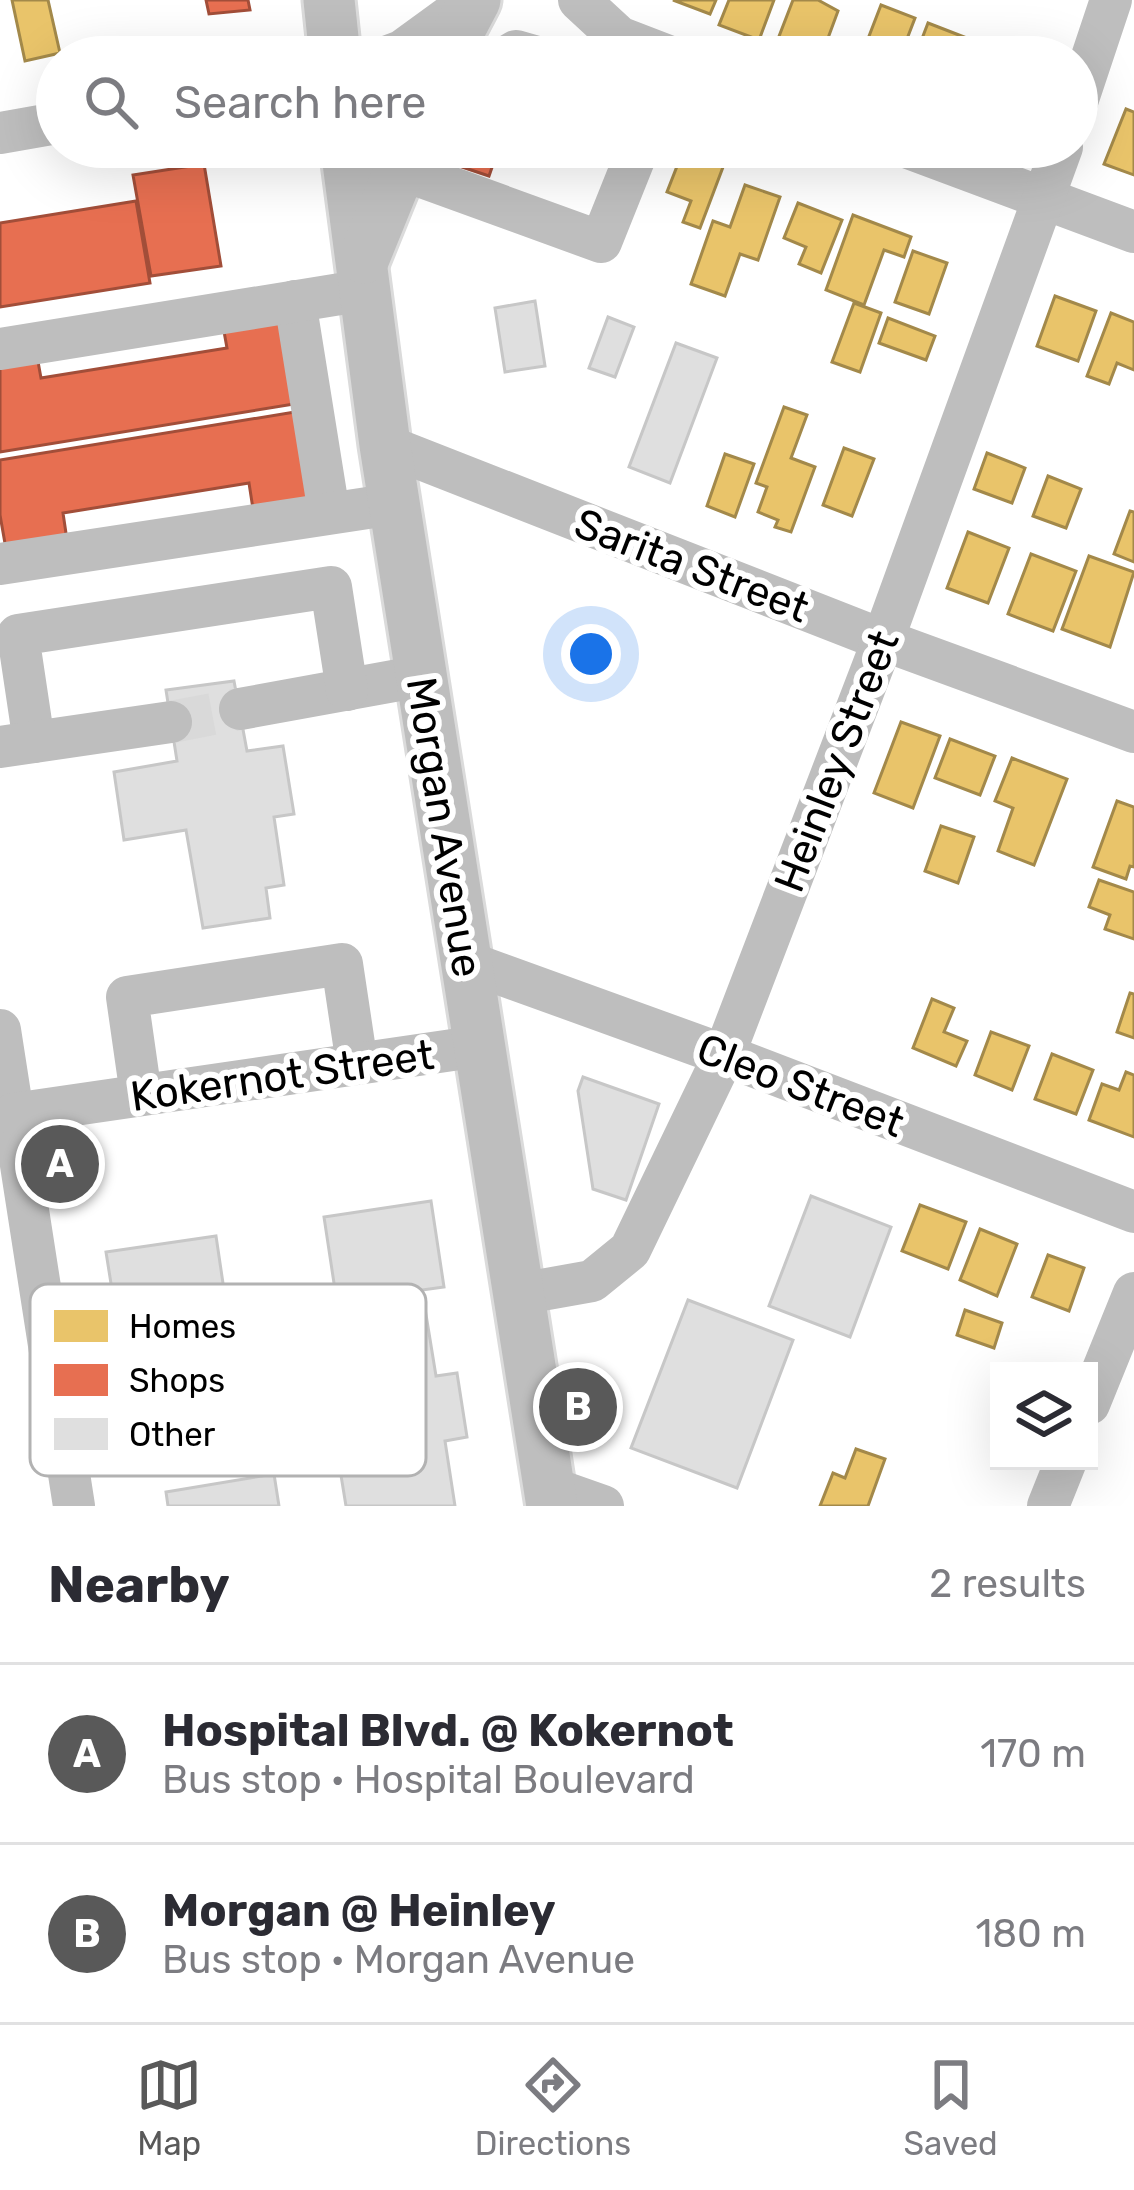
<!DOCTYPE html>
<meta charset="utf-8">
<style>
:root{--surface:#fff;--page:#f2f2f3;--text:#2b2b33;--muted:#7c7c81;--line:#e1e1e2;--accent:#595959}
body{margin:0;font-family:Rubik,sans-serif;background:var(--page);color:var(--text)}
.controls{position:absolute;right:36px;bottom:36px;display:grid;overflow:hidden;border-radius:0px;box-shadow:0 12px 48px #0002}
.controls button{width:108px;height:108px;display:grid;place-items:center;padding:0;border:0;border-bottom:3px solid var(--line);background:var(--surface);color:var(--text);font:60px sans-serif}
.you{position:absolute;left:591px;top:654px;width:42px;height:42px;margin:-30px;border:9px solid #fff;border-radius:50%;background:#1a73e8;box-shadow:0 0 0 18px #1a73e833}
.badge{display:grid;place-items:center;width:78px;height:78px;border-radius:50%;background:var(--accent);color:#fff;font-size:39px;font-weight:700}
.pin{position:absolute;translate:-50% -50%;border:6px solid #fff;box-shadow:0 3px 12px #0006}
.list{margin:0;padding:0;list-style:none}
h2{display:flex;justify-content:space-between;align-items:center;height:156px;margin:0;padding:0 48px;font-size:51px}
h2 small{font-size:39px;font-weight:400;color:var(--muted)}
.list li{display:grid;grid-template-columns:78px 1fr auto;gap:36px;align-items:center;box-sizing:border-box;height:180px;padding:0 48px;border-top:3px solid var(--line)}
.list b{display:block;font-size:45px;white-space:nowrap}
.list p{margin:0;font-size:39px;white-space:nowrap;color:var(--muted)}
.list em{font-size:39px;font-style:normal;color:var(--muted)}
.icon{flex:none;width:66px;height:66px;fill:none;stroke:currentColor;stroke-width:2;stroke-linecap:round;stroke-linejoin:round}
.map{position:relative;flex:none;width:1134px;height:1506px;overflow:hidden}
.search{position:absolute;background:var(--surface);box-shadow:0 12px 48px #0002;left:36px;right:36px;top:36px;height:132px;display:flex;align-items:center;gap:30px;box-sizing:border-box;padding:0 42px;border-radius:66px;color:var(--muted);font-size:45px}
.sheet{height:516px;background:var(--surface)}
nav{display:flex;justify-content:space-around;align-items:center;box-sizing:border-box;height:168px;border-top:3px solid var(--line);background:var(--surface);font-size:33px;color:var(--muted)}
nav a{display:grid;justify-items:center;gap:6px}
nav .on{color:var(--accent)}
.map>svg:first-child{display:block}
.homes{fill:#e9c46a;stroke:#a3894a;stroke-width:3}
.shops{fill:#e76f51;stroke:#a24e39;stroke-width:3}
.building{fill:#dfdfdf;stroke:#c7c7c7;stroke-width:3}
.lines{fill:none;stroke-linecap:round;stroke-linejoin:round}
.minor-tunnel{stroke:#d9d9d9;stroke-width:42;stroke-dasharray:42 21;stroke-linecap:butt}
.major-casing{stroke:#dbdbdb;stroke-width:57}
.minor{stroke:#bebebe;stroke-width:42}
.major{stroke:#bebebe;stroke-width:51}
.labels{text-anchor:middle;stroke-width:12;stroke-linejoin:round;paint-order:stroke}
.street-label{font-size:42px;fill:#000;stroke:#fff}
.key{fill:#fff;stroke:#b2b2b2;stroke-width:3}
.key-label{font-size:33px;fill:#000}
</style>
<div class="map">
<svg width="1134" height="1506" viewBox="0 0 1134 1506">
<rect width="100%" height="100%" fill="#fff"/>
<!-- homes -->
<g class="homes">
<polygon points="12,0 48,0 60,53 25,61"/>
<polygon points="673,0 716,0 710,14"/>
<polygon points="729,0 774,0 759,40 719,25"/>
<polygon points="793,0 818,0 838,11 821,57 786,57 773,52"/>
<polygon points="881,5 915,18 900,57 861,57"/>
<polygon points="928,23 977,42 972,57 915,57"/>
<polygon points="1126,109 1134,112 1134,175 1104,164"/>
<polygon points="683,151 723,167 700,228 683,222 691,201 667,192"/>
<polygon points="745,185 780,197 758,260 740,254 725,296 691,284 713,221 730,227"/>
<polygon points="798,203 842,220 821,273 799,264 806,247 784,238"/>
<polygon points="853,215 911,237 904,257 884,250 864,305 826,290"/>
<polygon points="913,251 947,263 929,314 895,302"/>
<polygon points="1055,296 1096,311 1078,361 1037,346"/>
<polygon points="854,303 881,313 860,372 832,362"/>
<polygon points="1111,313 1134,322 1134,370 1117,363 1109,384 1087,376"/>
<polygon points="888,318 935,336 926,360 879,343"/>
<polygon points="784,407 807,415 791,458 815,467 791,532 775,527 778,520 758,512 767,487 756,483"/>
<polygon points="844,448 874,459 852,516 823,505"/>
<polygon points="987,453 1025,468 1012,503 974,489"/>
<polygon points="725,454 754,464 735,517 707,506"/>
<polygon points="1048,476 1081,489 1066,528 1033,516"/>
<polygon points="1130,511 1134,512 1134,562 1114,554"/>
<polygon points="968,532 1009,548 988,603 947,588"/>
<polygon points="1031,554 1076,571 1053,631 1008,614"/>
<polygon points="1089,556 1134,572 1110,647 1062,629"/>
<polygon points="901,722 940,736 913,808 874,793"/>
<polygon points="950,739 995,756 980,795 935,778"/>
<polygon points="1012,758 1067,779 1034,865 998,851 1013,808 995,801"/>
<polygon points="1117,801 1134,807 1134,867 1130,866 1126,879 1093,867"/>
<polygon points="941,826 974,837 958,883 925,871"/>
<polygon points="1099,880 1134,892 1134,939 1105,929 1110,915 1089,907"/>
<polygon points="1130,993 1134,994 1134,1038 1117,1032"/>
<polygon points="932,999 954,1008 944,1032 967,1041 956,1066 913,1048"/>
<polygon points="991,1032 1029,1046 1012,1090 975,1075"/>
<polygon points="1052,1054 1093,1070 1076,1114 1035,1099"/>
<polygon points="1126,1072 1134,1075 1134,1137 1089,1120 1102,1084 1119,1090"/>
<polygon points="920,1205 966,1222 948,1269 902,1251"/>
<polygon points="980,1229 1017,1244 997,1296 960,1280"/>
<polygon points="1048,1255 1084,1268 1069,1311 1032,1297"/>
<polygon points="965,1310 1002,1323 994,1348 957,1335"/>
<polygon points="856,1449 885,1459 868,1506 820,1506 833,1473 845,1478"/>
</g>
<!-- shops -->
<g class="shops">
<polygon points="206,0 248,0 250,10 209,14"/>
<polygon points="462,147 499,147 489,176 456,165"/>
<polygon points="204,164 221,266 151,276 133,175"/>
<polygon points="136,201 150,283 0,307 0,223"/>
<polygon points="285,316 300,403 0,452 0,362 37,356 41,378 227,348 223,326"/>
<polygon points="301,411 316,499 253,509 249,483 63,513 67,540 6,549 0,515 0,460"/>
</g>
<!-- building -->
<g class="building">
<polygon points="535,301 545,366 505,372 495,308"/>
<polygon points="608,317 634,327 615,377 589,368"/>
<polygon points="676,343 717,358 670,483 629,467"/>
<polygon points="234,681 247,751 283,746 294,814 274,817 284,885 266,888 270,918 203,928 186,830 124,840 114,772 177,761 166,690"/>
<polygon points="583,1077 659,1104 626,1200 593,1189 578,1091"/>
<polygon points="811,1196 891,1227 850,1337 769,1306"/>
<polygon points="431,1201 444,1287 422,1290 436,1376 457,1373 467,1437 445,1441 455,1506 346,1506 338,1457 360,1454 356,1432 335,1436 315,1306 337,1303 324,1217"/>
<polygon points="216,1236 228,1317 250,1314 262,1396 153,1412 141,1331 119,1334 106,1252"/>
<polygon points="688,1300 793,1340 737,1488 631,1448"/>
<polygon points="274,1474 279,1506 168,1506 166,1492"/>
</g>
<g class="lines">
<!-- minor-tunnel -->
<polyline class="minor-tunnel" points="171,722 240,709"/>
<defs>
<g id="major">
<polyline points="329,0 335,57"/>
<polyline points="445,57 475,0"/>
<polyline points="346,147 385,445 552,1506"/>
<polyline points="364,258 409,147"/>
</g>
</defs>
<!-- major casing -->
<use href="#major" class="major-casing"/>
<!-- minor -->
<g class="minor">
<polyline points="579,0 619,37 671,57"/>
<polyline points="386,57 402,51 472,0"/>
<polyline points="506,57 516,51 537,57"/>
<polyline points="1077,102 1111,0"/>
<polyline points="0,133 57,123"/>
<polyline points="906,147 1134,232"/>
<polyline points="400,169 601,242 639,147"/>
<polyline points="295,301 329,513"/>
<polyline points="0,349 365,290"/>
<polyline points="385,445 883,640 1134,732"/>
<polyline points="0,564 394,504"/>
<polyline points="240,709 421,676"/>
<polyline points="34,742 18,635 331,587 347,690"/>
<polyline points="0,747 171,722"/>
<polyline points="467,962 724,1055 1134,1212"/>
<polyline points="0,1030 74,1506"/>
<polyline points="141,1095 127,997 342,964 357,1064"/>
<polyline points="13,1114 480,1046"/>
<polyline points="519,1294 592,1281 630,1250 724,1055 883,640 1062,147"/>
<polyline points="1089,1404 1134,1293"/>
<polyline points="549,1487 603,1506"/>
<polyline points="1048,1506 1066,1461"/>
</g>
<!-- major -->
<use href="#major" class="major"/>
</g>
<g class="labels">
<!-- street labels -->
<g class="street-label">
<text transform="translate(692 565) rotate(21)" y="15">Sarita Street</text>
<text transform="translate(836 761) rotate(-69)" y="15">Heinley Street</text>
<text transform="translate(445 827) rotate(81)" y="15">Morgan Avenue</text>
<text transform="translate(282 1075) rotate(-8)" y="15">Kokernot Street</text>
<text transform="translate(801 1085) rotate(21)" y="15">Cleo Street</text>
</g>
</g>
<!-- legend -->
<rect x="30" y="1284" width="396" height="192" rx="18" class="key"/>
<rect x="54" y="1310" width="54" height="32" fill="#e9c46a"/>
<rect x="54" y="1364" width="54" height="32" fill="#e76f51"/>
<rect x="54" y="1418" width="54" height="32" fill="#dfdfdf"/>
<g class="key-label">
<text x="129" y="1338">Homes</text>
<text x="129" y="1392">Shops</text>
<text x="129" y="1446">Other</text>
</g>
</svg>
<div class="controls">
<button><svg class="icon" aria-label="layers" viewBox="0 0 24 24"><path d="M12 4l9 5-9 5-9-5zM3 14l9 5 9-5"/></svg></button>
</div>
<div class="you"></div>
<div class="pin badge" style="left:60px;top:1164px">A</div>
<div class="pin badge" style="left:578px;top:1407px">B</div>
<div class="search"><svg class="icon" aria-label="search" viewBox="0 0 24 24"><circle cx="10" cy="10" r="6"/><path d="M15 15l6 6"/></svg>Search here</div>
</div>
<section class="sheet">
<h2>Nearby<small>2 results</small></h2>
<ul class="list">
<li><span class="badge">A</span><div><b>Hospital Blvd. @ Kokernot</b><p>Bus stop · Hospital Boulevard</p></div><em>170 m</em></li>
<li><span class="badge">B</span><div><b>Morgan @ Heinley</b><p>Bus stop · Morgan Avenue</p></div><em>180 m</em></li>
</ul>
</section>
<nav>
<a class="on"><svg class="icon" aria-label="map" viewBox="0 0 24 24"><path d="M3 6l6-2 6 2 6-2v14l-6 2-6-2-6 2zM9 4v14M15 6v14"/></svg>Map</a>
<a><svg class="icon" aria-label="directions" viewBox="0 0 24 24"><path d="M12 3l9 9-9 9-9-9zM9 14v-3h6M13 9l2 2-2 2"/></svg>Directions</a>
<a><svg class="icon" aria-label="saved" viewBox="0 0 24 24"><path d="M7 4h10v16l-5-4-5 4z"/></svg>Saved</a>
</nav>
